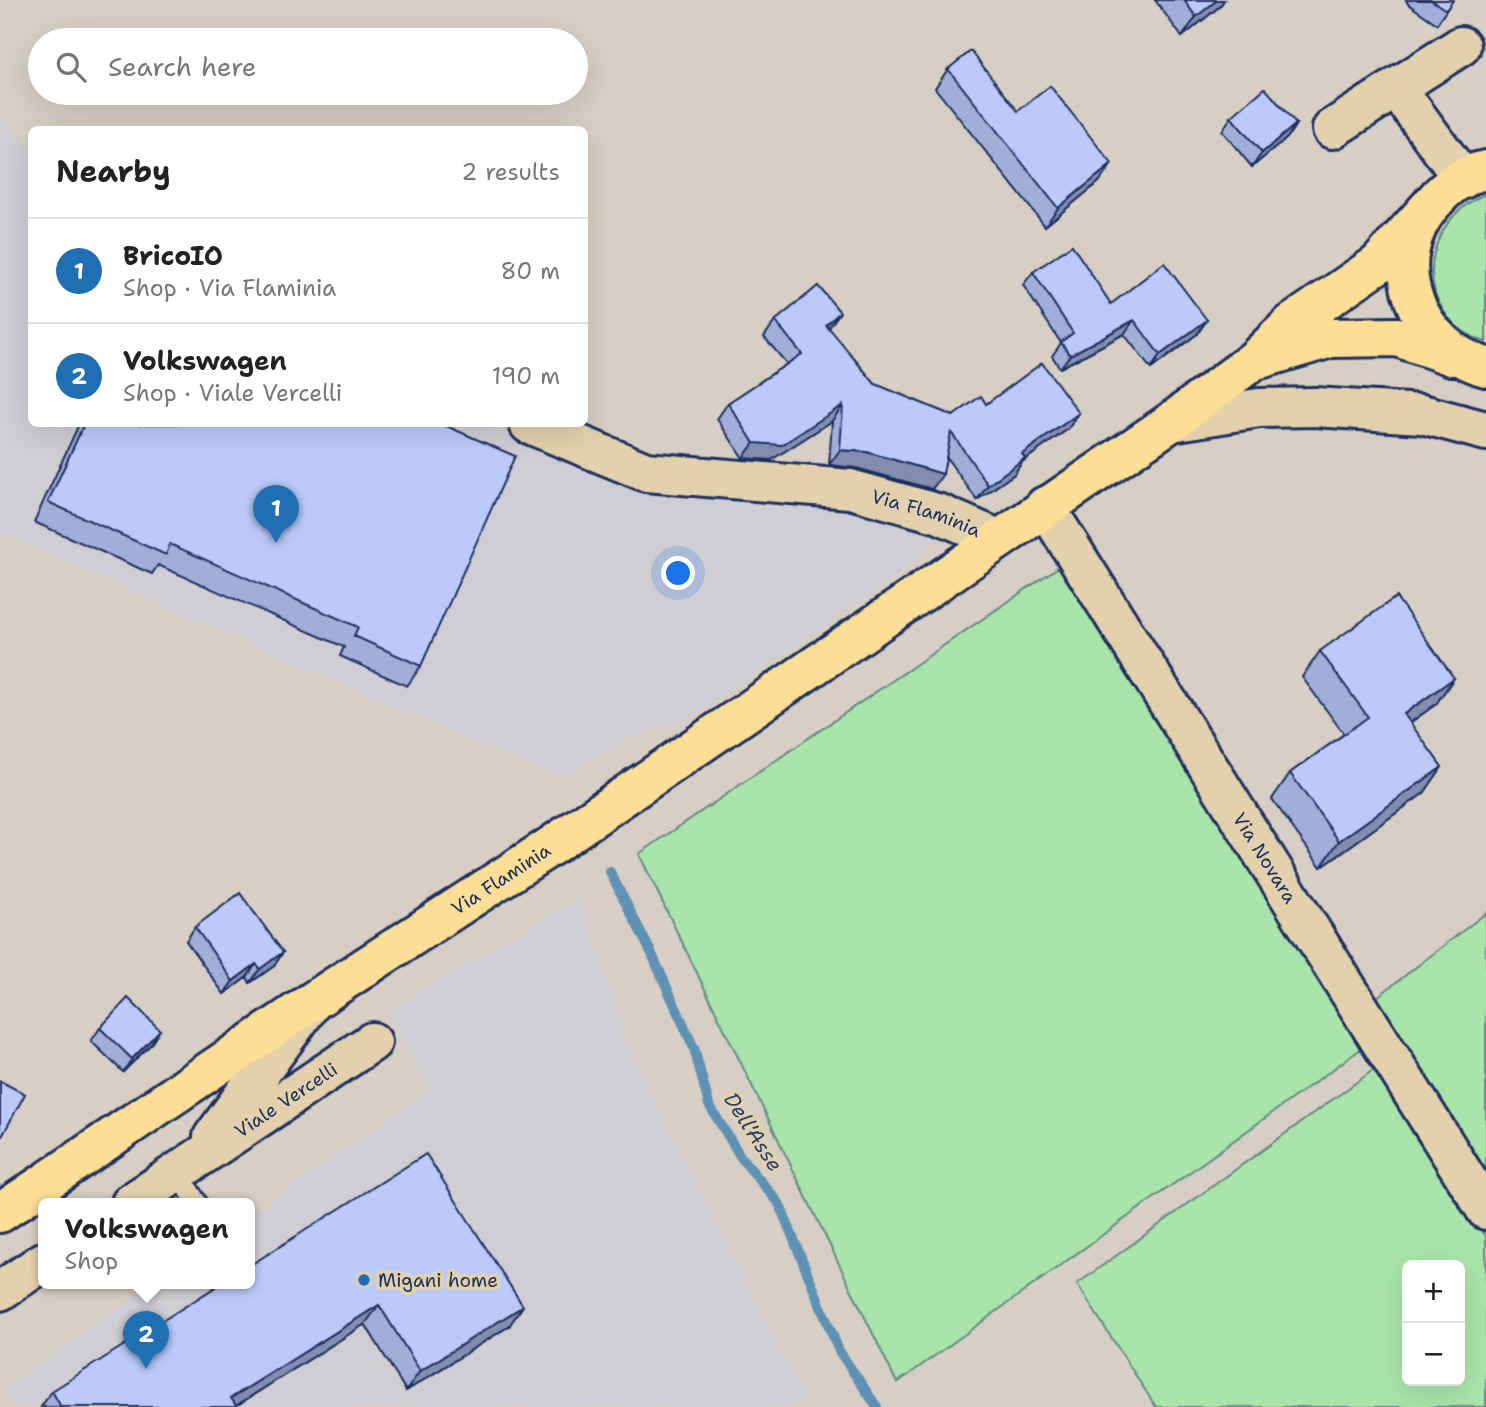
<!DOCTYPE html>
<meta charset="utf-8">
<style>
:root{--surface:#fff;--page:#f2f2f2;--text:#222;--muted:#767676;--line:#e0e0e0;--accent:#1f6fb2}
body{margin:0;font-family:"Shantell Sans",sans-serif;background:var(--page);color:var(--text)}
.controls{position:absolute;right:21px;bottom:21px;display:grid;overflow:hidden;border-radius:10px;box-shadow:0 7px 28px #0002}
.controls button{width:63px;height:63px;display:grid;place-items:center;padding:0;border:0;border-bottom:2px solid var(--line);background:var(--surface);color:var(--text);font:35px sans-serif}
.you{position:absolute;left:679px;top:574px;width:24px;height:24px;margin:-18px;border:5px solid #fff;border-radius:50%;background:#1a73e8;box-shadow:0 0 0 10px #1a73e833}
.badge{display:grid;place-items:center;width:46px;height:46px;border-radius:50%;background:var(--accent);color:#fff;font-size:23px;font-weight:700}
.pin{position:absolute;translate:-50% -58px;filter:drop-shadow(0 2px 4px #0008)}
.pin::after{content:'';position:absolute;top:37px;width:24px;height:21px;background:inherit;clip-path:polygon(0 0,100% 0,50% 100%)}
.popup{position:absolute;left:38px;top:1198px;width:217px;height:91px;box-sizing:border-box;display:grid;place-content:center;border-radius:10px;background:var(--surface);filter:drop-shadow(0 2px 5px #0005);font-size:23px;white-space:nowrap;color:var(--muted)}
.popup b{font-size:26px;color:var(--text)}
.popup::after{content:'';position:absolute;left:50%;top:100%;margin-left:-14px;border:14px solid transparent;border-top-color:var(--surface)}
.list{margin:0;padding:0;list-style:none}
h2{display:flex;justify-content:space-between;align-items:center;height:91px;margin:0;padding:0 28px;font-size:30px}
h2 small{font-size:23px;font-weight:400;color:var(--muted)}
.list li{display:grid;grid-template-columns:46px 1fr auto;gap:21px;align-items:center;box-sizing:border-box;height:105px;padding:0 28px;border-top:2px solid var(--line)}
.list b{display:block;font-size:26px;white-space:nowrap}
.list p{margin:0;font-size:23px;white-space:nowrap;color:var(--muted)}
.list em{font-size:23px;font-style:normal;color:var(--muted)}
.icon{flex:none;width:38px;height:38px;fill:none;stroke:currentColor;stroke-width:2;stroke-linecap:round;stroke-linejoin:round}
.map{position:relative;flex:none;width:1486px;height:1407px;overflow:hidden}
.search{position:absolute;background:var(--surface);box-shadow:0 7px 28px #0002;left:28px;top:28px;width:560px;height:77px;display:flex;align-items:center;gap:18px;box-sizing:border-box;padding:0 24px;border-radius:38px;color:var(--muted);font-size:26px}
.panel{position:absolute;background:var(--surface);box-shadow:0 7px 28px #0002;left:28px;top:126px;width:560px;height:301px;border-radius:10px}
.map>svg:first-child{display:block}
.built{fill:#cfced5}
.green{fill:#a9e5ab;stroke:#628a84;stroke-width:2;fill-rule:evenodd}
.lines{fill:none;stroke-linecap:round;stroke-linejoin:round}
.stream{stroke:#5e91b4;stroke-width:10}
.lane-casing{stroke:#1b2f5e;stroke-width:24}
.street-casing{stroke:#1b2f5e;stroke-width:44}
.secondary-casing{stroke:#1b2f5e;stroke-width:44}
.primary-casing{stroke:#1b2f5e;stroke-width:44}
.lane{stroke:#e3d1ae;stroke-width:19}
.street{stroke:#e3d1ae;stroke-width:38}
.secondary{stroke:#e3d1ae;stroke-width:38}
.primary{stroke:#fcde96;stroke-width:38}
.wall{fill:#a1aed8;stroke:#1b2f5e;stroke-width:2}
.shaded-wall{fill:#838db0;stroke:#1b2f5e;stroke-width:2}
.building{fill:#bbcafb;stroke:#1b2f5e;stroke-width:2}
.poi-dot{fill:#1f6fb2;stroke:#e3d1ae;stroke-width:2.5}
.labels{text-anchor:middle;stroke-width:7;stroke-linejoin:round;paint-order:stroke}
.street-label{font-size:19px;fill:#1b2f5e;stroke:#e3d1ae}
.poi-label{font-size:19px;fill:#1b2f5e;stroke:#e3d1ae;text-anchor:start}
.water-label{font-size:21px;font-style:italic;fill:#263f6c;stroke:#e3d1ae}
</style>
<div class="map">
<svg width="1486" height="1407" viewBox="0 0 1486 1407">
<rect width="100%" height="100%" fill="#d7cfc5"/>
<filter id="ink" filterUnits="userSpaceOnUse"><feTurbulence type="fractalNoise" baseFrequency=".0143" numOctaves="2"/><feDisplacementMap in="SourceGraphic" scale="14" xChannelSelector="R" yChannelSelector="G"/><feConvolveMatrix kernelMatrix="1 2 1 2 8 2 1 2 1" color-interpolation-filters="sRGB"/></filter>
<g filter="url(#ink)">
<!-- built -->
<g class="built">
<polygon points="0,113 31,152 32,424 481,424 639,490 864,507 946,531 897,576 697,714 629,738 563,777 524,764 0,533"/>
<polygon points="580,897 629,1051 804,1399 790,1407 411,1407 383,1363 314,1407 234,1407 160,1283 249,1283 249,1216 430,1091 388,1011"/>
<polygon points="154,1283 157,1283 231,1407 14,1407 3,1390"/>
<polygon points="383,1365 409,1407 317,1407"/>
</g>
<!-- green -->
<g class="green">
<path d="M1486,194V342C1412,319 1416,222 1486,194Z"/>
<polygon points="1060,566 1365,1046 897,1383 639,854"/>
<polygon points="1486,913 1486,1187 1372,1001"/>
<path d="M1379,1066L1486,1237V1407H1156L1077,1284ZM1407,1265H1460V1381H1407Z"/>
</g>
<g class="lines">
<!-- stream -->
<polyline class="stream" points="610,872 651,952 694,1048 709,1105 742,1159 779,1203 839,1351 877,1407"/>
<defs>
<polyline id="lane" points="177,1172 197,1203"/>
<g id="street">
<polyline points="1396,88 1463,179"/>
<polyline points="1332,129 1461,46"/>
<path id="s1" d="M529,424L646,472L850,489L940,514L998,539"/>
<path id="s2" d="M1045,506L1486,1210"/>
<polyline points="213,1137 310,1005"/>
<path id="s3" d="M131,1203L372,1042"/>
<polyline points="0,1291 43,1262"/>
</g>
<polyline id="secondary" points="1171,422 1259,408 1315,407 1422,414 1486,431"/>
<g id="primary">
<path d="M1486,170C1464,174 1446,187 1432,204C1382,262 1416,347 1486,367"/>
<polyline points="1260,359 1331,338 1397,337 1452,356"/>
<path id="s4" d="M0,1213L313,1001L551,846L1171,422L1254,360L1291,324L1378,264L1440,195"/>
</g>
</defs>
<!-- lane casing -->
<use href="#lane" class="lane-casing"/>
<!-- street casing -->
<use href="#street" class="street-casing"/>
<!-- secondary casing -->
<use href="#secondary" class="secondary-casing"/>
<!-- primary casing -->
<use href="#primary" class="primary-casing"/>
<!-- lane -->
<use href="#lane" class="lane"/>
<!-- street -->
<use href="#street" class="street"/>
<!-- secondary -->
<use href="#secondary" class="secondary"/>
<!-- primary -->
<use href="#primary" class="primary"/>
</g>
<!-- wall -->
<g class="wall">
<polygon points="1155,0 1224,0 1220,6 1182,37"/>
<polygon points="1406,0 1453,0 1437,24 1408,4"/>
<polygon points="948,69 1018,111 1099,182 1045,226 935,88"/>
<polygon points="1231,117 1296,124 1287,138 1252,167 1222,131"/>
<polygon points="1033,272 1111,304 1207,320 1197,334 1151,369 1124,334 1060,368 1052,356 1061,343 1023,285"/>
<polygon points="775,321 829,328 875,384 953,416 986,404 1079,413 1068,429 1022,462 1014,474 977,500 946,457 932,489 856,468 829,465 832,421 771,460 743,458 717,419 728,403 787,364 764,337"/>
<polygon points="79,424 442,424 421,666 407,686 340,656 344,647 158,565 152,574 34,522"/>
<polygon points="1320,651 1454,678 1436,704 1410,723 1442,767 1424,793 1321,867 1272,799 1290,773 1344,734 1302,677"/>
<polygon points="195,927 283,952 274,966 250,983 247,977 224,994 186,941"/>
<polygon points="100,1028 151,1044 123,1072 91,1041"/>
<polygon points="249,1283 509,1326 406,1391 365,1324 236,1406 237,1407 41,1407 52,1391"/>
</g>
<!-- shaded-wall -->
<g class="shaded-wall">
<polygon points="1217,0 1224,0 1220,6 1182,37 1196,17"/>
<polygon points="1296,124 1287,138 1252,167 1262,153"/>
<polygon points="1112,164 1099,182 1045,226 1058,208"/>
<polygon points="840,312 829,328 815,340 826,325"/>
<polygon points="1134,320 1124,334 1060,368 1070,355"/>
<polygon points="1207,320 1197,334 1151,369 1160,355"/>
<polygon points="843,405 832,421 771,460 743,458 754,443"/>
<polygon points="1079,413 1068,429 1022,462 1014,474 977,500 988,485 1022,454"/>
<polygon points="840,450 867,452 943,474 932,489 856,468 829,465"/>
<polygon points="1454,678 1436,704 1386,740 1404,714"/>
<polygon points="1442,767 1424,793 1321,867 1339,841"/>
<polygon points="283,952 274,966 250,983 260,969"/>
<polygon points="256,964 247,977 224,994 233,981"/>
<polygon points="160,1030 151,1044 123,1072 132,1059"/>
<polygon points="379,1305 365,1324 234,1407 231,1398"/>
<polygon points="523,1306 509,1326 406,1391 420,1371"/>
</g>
<!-- building -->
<g class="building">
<polygon points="1184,0 1217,0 1196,17"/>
<polygon points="1431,0 1453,0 1446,10"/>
<polygon points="971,51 1018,111 1050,86 1112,164 1058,208 948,69"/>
<polygon points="1265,88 1296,124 1262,153 1231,117"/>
<polygon points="1072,245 1111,304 1164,263 1207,320 1160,355 1134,320 1070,355 1061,342 1073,333 1033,272"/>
<polygon points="818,286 840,312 826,325 875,384 953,416 981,396 986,404 1042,363 1079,413 1022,454 1025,458 988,485 951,432 943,474 867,452 840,450 843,405 782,445 754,443 728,403 802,354 775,321"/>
<polygon points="84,424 442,424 515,456 421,666 354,636 358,627 170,544 166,555 48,502"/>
<polygon points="1396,597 1454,678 1404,714 1442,767 1339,841 1290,773 1368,717 1320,651"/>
<polygon points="240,893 283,952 260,969 256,964 233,981 195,927"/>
<polygon points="128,998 160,1030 132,1059 100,1028"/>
<polygon points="0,1081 25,1094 0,1140"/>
<polygon points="426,1154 523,1306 420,1371 379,1305 231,1398 237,1407 61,1407 52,1391 222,1283 249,1283 249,1266"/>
</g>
</g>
<!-- markers -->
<circle class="poi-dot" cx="364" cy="1280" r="7"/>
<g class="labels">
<!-- street labels -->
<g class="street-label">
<text dy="7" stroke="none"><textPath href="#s1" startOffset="411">Via Flaminia</textPath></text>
<text dy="7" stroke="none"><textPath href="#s2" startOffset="415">Via Novara</textPath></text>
<text dy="7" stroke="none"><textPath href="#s4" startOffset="602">Via Flaminia</textPath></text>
<text dy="7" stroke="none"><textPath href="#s3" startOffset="186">Viale Vercelli</textPath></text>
</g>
<!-- poi labels -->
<g class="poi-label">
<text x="378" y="1287">Migani home</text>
</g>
<!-- water labels -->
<g class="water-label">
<text transform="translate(753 1132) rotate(57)" y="7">Dell'Asse</text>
</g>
</g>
</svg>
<div class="controls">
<button>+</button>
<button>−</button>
</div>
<div class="you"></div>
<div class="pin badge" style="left:276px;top:543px">1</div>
<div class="pin badge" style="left:146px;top:1369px">2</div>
<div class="popup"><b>Volkswagen</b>Shop</div>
<div class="search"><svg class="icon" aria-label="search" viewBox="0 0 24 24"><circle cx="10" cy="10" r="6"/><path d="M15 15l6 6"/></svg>Search here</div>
<section class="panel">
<h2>Nearby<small>2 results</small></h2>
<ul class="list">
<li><span class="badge">1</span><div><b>BricoIO</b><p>Shop · Via Flaminia</p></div><em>80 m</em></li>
<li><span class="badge">2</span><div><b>Volkswagen</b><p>Shop · Viale Vercelli</p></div><em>190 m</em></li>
</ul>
</section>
</div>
